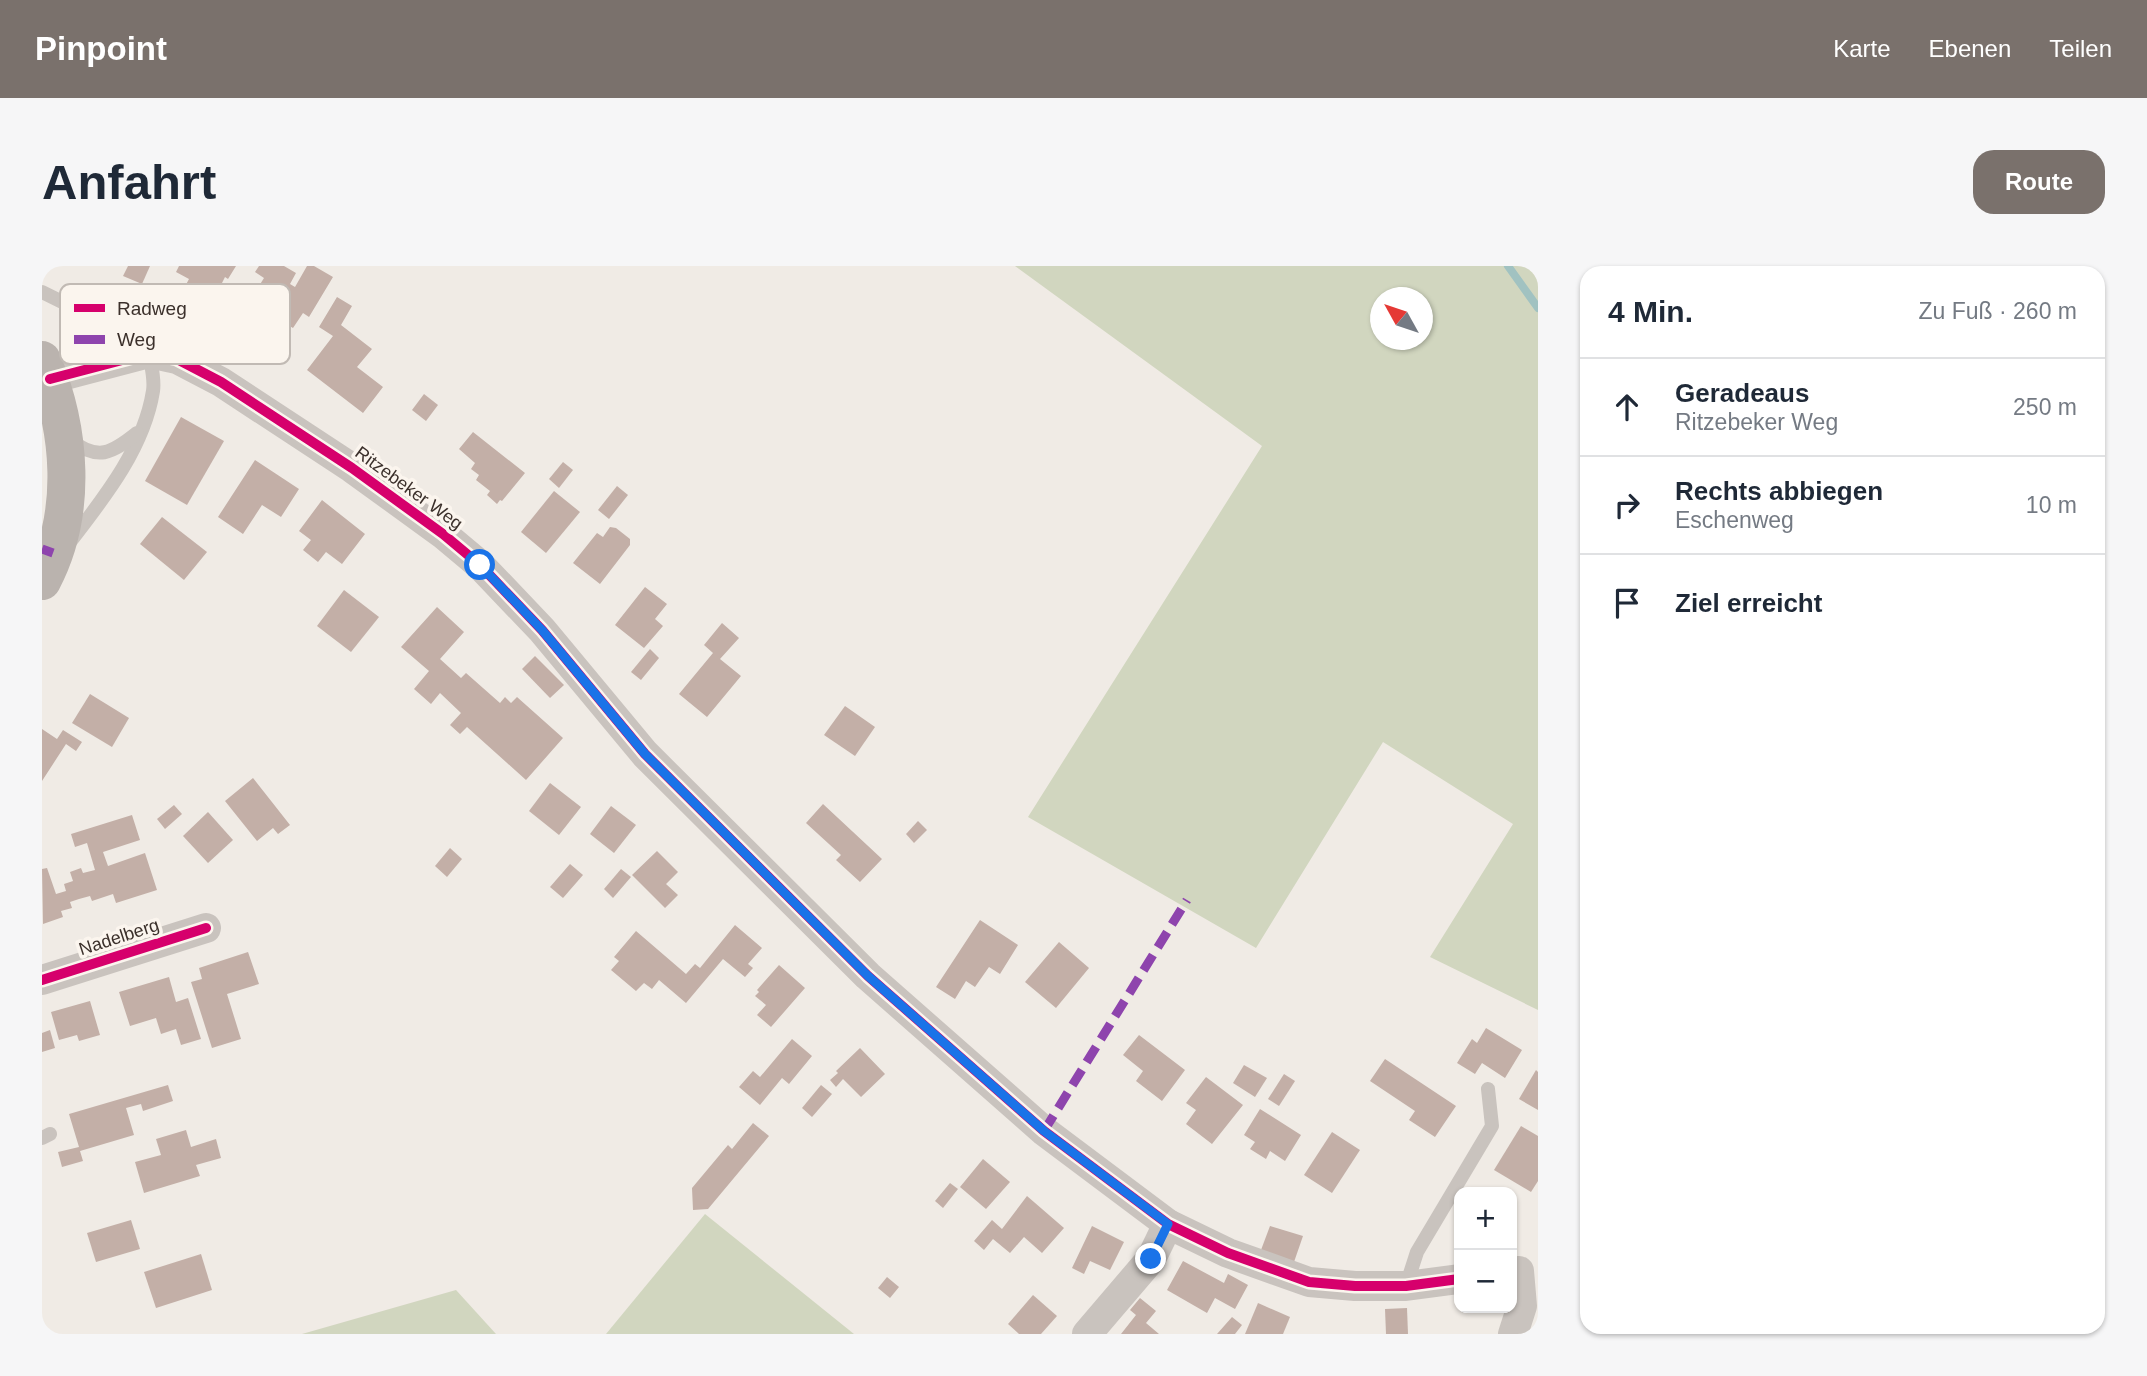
<!DOCTYPE html>
<html lang="de">
<meta charset="utf-8">
<style>
:root{--surface:#fff;--page:#f6f6f7;--text:#1f2937;--muted:#747a83;--line:#e0e1e3;--accent:#7a716c}
body{margin:0;font-family:Arial,sans-serif;background:var(--page);color:var(--text)}
.controls{position:absolute;right:21px;bottom:21px;display:grid;overflow:hidden;border-radius:14px;box-shadow:0 2px 5px #0004}
.controls button{width:63px;height:63px;display:grid;place-items:center;padding:0;border:0;border-bottom:2px solid var(--line);background:var(--surface);color:var(--text);font:35px sans-serif}
.compass{position:absolute;left:1328px;top:21px;width:63px;height:63px;border-radius:50%;background:var(--surface);box-shadow:0 2px 5px #0004;rotate:310deg}
.stop{position:absolute;width:21px;height:21px;margin:-16px;border:5px solid #1a73e8;border-radius:50%;background:#fff}
.stop.end{background:#1a73e8;border-color:#fff;box-shadow:0 2px 7px #0008}
.list{margin:0;padding:0;list-style:none}
h2{display:flex;justify-content:space-between;align-items:center;height:91px;margin:0;padding:0 28px;font-size:30px}
h2 small{font-size:23px;font-weight:400;color:var(--muted)}
.list li{display:grid;grid-template-columns:46px 1fr auto;gap:21px;align-items:center;box-sizing:border-box;height:98px;padding:0 28px;border-top:2px solid var(--line)}
.list b{display:block;font-size:26px;white-space:nowrap}
.list p{margin:0;font-size:23px;white-space:nowrap;color:var(--muted)}
.list em{font-size:23px;font-style:normal;color:var(--muted)}
.icon{flex:none;width:38px;height:38px;fill:none;stroke:currentColor;stroke-width:2;stroke-linecap:round;stroke-linejoin:round}
.map{position:relative;flex:none;width:1496px;height:1068px;overflow:hidden;border-radius:21px}
header{display:flex;align-items:center;gap:42px;box-sizing:border-box;height:98px;padding:0 35px;background:var(--accent);color:#fff}
header strong{font-size:33px}
nav{display:flex;gap:38px;margin-inline-start:auto;font-size:24px}
.intro{display:flex;align-items:center;justify-content:space-between;box-sizing:border-box;height:168px;padding:0 42px}
h1{margin:0;font-size:49px}
.button{padding:18px 32px;border-radius:21px;background:var(--accent);color:#fff;font-size:24px;font-weight:700}
main{display:flex;gap:42px;padding:0 42px}
aside{flex:1;background:var(--surface);border-radius:21px;box-shadow:0 2px 5px #0004}
.map>svg:first-child{display:block}
.green{fill:#d1d6bf;fill-rule:evenodd}
.lines{fill:none;stroke-linecap:round;stroke-linejoin:round}
.stream{stroke:#a1c2c1;stroke-width:8}
.building{fill:#c3afa7}
.lane{stroke:#c9c3be;stroke-width:14}
.street{stroke:#c9c3be;stroke-width:30}
.secondary{stroke:#bab3ae;stroke-width:38}
.quiet{stroke:#8e44ad;stroke-width:9;stroke-dasharray:18 9;stroke-linecap:butt}
.cycleway-casing{stroke:#fbf5ee;stroke-width:15}
.cycleway{stroke:#d6006c;stroke-width:10}
.route{stroke:#1a73e8;stroke-width:9}
.labels{text-anchor:middle;stroke-width:7;stroke-linejoin:round;paint-order:stroke}
.street-label{font-size:18px;fill:#3b302b;stroke:#fbf5ee}
.key{fill:#fbf5ee;stroke:#c1bab4;stroke-width:2}
.key-label{font-size:19px;fill:#3b302b}
</style>
<header>
<strong>Pinpoint</strong>
<nav><a>Karte</a><a>Ebenen</a><a>Teilen</a></nav>
</header>
<div class="intro"><h1>Anfahrt</h1><a class="button">Route</a></div>
<main>
<div class="map">
<svg width="1496" height="1068" viewBox="0 0 1496 1068">
<rect width="100%" height="100%" fill="#f0ebe5"/>
<!-- green -->
<g class="green">
<path d="M973,0H1496V744L1388,691L1471,558L1341,476L1214,682L986,551L1220,180ZM1338,32H1380V74H1338Z"/>
<polygon points="663,948 812,1068 564,1068"/>
<polygon points="414,1024 454,1068 260,1068"/>
</g>
<g class="lines">
<!-- stream -->
<polyline class="stream" points="1466,0 1496,42"/>
</g>
<!-- building -->
<g class="building">
<polygon points="86,0 108,0 100,18 81,10"/>
<polygon points="137,0 194,0 186,13 183,11 174,29 161,21 154,34 140,26 147,13 134,6"/>
<polygon points="217,0 242,0 254,7 248,18 253,21 265,0 272,0 291,11 267,51 261,47 251,62 234,52 239,41 235,39 221,62 199,49 222,12 213,6"/>
<polygon points="295,31 310,40 299,59 330,83 315,101 341,121 321,147 265,104 291,70 277,61"/>
<polygon points="382,128 396,139 384,155 370,144"/>
<polygon points="139,151 182,175 145,239 103,215"/>
<polygon points="431,166 483,207 460,235 458,234 455,238 445,229 448,225 434,214 437,209 429,203 433,197 417,183"/>
<polygon points="213,194 257,223 239,251 220,239 201,268 176,251"/>
<polygon points="521,196 531,204 517,222 507,213"/>
<polygon points="575,220 586,229 567,253 556,244"/>
<polygon points="512,225 538,246 504,287 479,266"/>
<polygon points="280,234 323,268 300,298 284,286 276,296 261,284 269,274 257,265"/>
<polygon points="120,251 165,286 142,314 98,278"/>
<polygon points="568,261 574,262 588,273 588,279 558,318 531,297 555,267 561,271"/>
<polygon points="603,321 625,338 613,353 621,360 602,382 573,359"/>
<polygon points="302,324 337,351 309,386 275,360"/>
<polygon points="395,341 422,366 398,393 419,412 424,407 458,437 463,431 469,437 475,431 521,472 484,514 425,461 418,468 408,459 419,447 398,427 389,438 372,423 387,405 359,381"/>
<polygon points="680,357 697,372 678,393 699,410 665,451 637,428 671,387 662,379"/>
<polygon points="608,383 617,392 599,414 589,406"/>
<polygon points="493,390 522,419 508,432 480,403"/>
<polygon points="48,428 87,452 70,481 30,457"/>
<polygon points="803,440 833,461 813,490 782,469"/>
<polygon points="0,463 15,473 21,464 40,476 34,485 24,478 0,515"/>
<polygon points="211,512 248,559 236,568 231,562 215,575 183,535"/>
<polygon points="508,517 539,541 517,569 487,545"/>
<polygon points="781,538 840,593 818,616 794,594 799,589 764,557"/>
<polygon points="132,539 140,548 123,563 115,553"/>
<polygon points="569,540 594,559 572,587 548,568"/>
<polygon points="166,546 191,574 166,597 141,570"/>
<polygon points="90,549 98,574 61,586 66,600 103,587 115,624 74,637 71,628 50,635 48,630 37,633 28,636 30,642 19,645 21,651 1,658 0,603 5,602 14,628 24,625 22,618 31,615 28,606 39,602 41,607 53,604 45,577 33,581 29,568"/>
<polygon points="876,555 885,564 872,577 864,568"/>
<polygon points="408,582 420,593 405,611 393,600"/>
<polygon points="615,585 636,606 624,618 636,629 623,642 590,609"/>
<polygon points="528,598 541,609 521,632 508,621"/>
<polygon points="579,603 589,611 571,632 562,623"/>
<polygon points="938,654 976,679 958,708 947,701 933,721 924,715 913,733 894,721"/>
<polygon points="693,659 720,682 706,698 711,702 703,711 681,693 644,737 617,714 610,723 602,717 594,725 569,704 577,695 572,691 594,665 644,708 653,698 658,702"/>
<polygon points="1017,676 1047,702 1014,742 983,716"/>
<polygon points="206,686 217,718 185,728 199,773 170,782 149,716 160,713 157,702"/>
<polygon points="737,699 763,722 729,761 715,749 724,739 713,730 717,726 715,724"/>
<polygon points="127,711 134,736 146,732 159,773 139,779 134,763 119,768 114,752 88,760 77,726"/>
<polygon points="48,735 58,769 37,775 35,769 17,774 9,746"/>
<polygon points="1444,762 1480,784 1463,812 1440,797 1433,808 1415,797 1430,773 1435,777"/>
<polygon points="8,764 13,782 0,786 0,767"/>
<polygon points="1097,769 1143,804 1120,835 1094,815 1101,805 1081,789"/>
<polygon points="750,773 770,790 747,818 740,812 718,839 697,821 711,805 718,811"/>
<polygon points="818,782 843,808 819,831 801,813 794,821 788,814 796,807 794,805"/>
<polygon points="1343,793 1414,840 1393,871 1367,854 1373,845 1328,815"/>
<polygon points="1202,799 1225,812 1213,831 1191,817"/>
<polygon points="1494,804 1496,806 1496,844 1477,833"/>
<polygon points="1242,808 1253,815 1237,840 1226,833"/>
<polygon points="1164,811 1201,839 1170,878 1144,858 1154,844 1144,837"/>
<polygon points="126,819 131,835 101,845 99,838 84,842 92,869 38,885 41,895 20,901 16,886 37,881 27,848"/>
<polygon points="779,819 790,828 770,851 760,842"/>
<polygon points="1218,843 1259,869 1243,895 1228,885 1224,893 1208,883 1213,876 1202,869"/>
<polygon points="711,857 727,870 666,943 651,944 650,922 686,879 690,883"/>
<polygon points="1479,860 1496,870 1496,915 1489,926 1452,904"/>
<polygon points="144,864 149,881 174,873 179,892 154,899 158,910 102,927 93,896 119,889 114,873"/>
<polygon points="1290,866 1318,884 1290,927 1262,909"/>
<polygon points="941,893 968,916 944,943 918,921"/>
<polygon points="908,917 916,923 901,942 893,935"/>
<polygon points="985,930 1022,962 1000,987 982,971 968,987 951,973 942,984 932,975 950,954 960,963"/>
<polygon points="89,954 98,983 54,996 45,967"/>
<polygon points="1050,960 1082,976 1068,1004 1048,995 1042,1008 1030,1002"/>
<polygon points="1228,960 1261,970 1252,996 1219,984"/>
<polygon points="159,988 170,1024 114,1042 102,1006"/>
<polygon points="1141,995 1182,1017 1186,1008 1206,1019 1193,1043 1173,1032 1165,1047 1125,1024"/>
<polygon points="845,1011 857,1021 848,1032 836,1022"/>
<polygon points="991,1029 1015,1050 999,1068 977,1068 966,1058"/>
<polygon points="1098,1032 1114,1045 1104,1057 1117,1068 1079,1068 1094,1049 1088,1044"/>
<polygon points="1216,1037 1248,1051 1241,1068 1203,1068"/>
<polygon points="1365,1042 1366,1068 1344,1068 1343,1043"/>
<polygon points="1190,1051 1200,1059 1193,1068 1175,1068"/>
</g>
<g class="lines">
<!-- lane -->
<g class="lane">
<path d="M0,26L89,70L107,87C109,99 113,113 111,125C102,182 62,232 28,276"/>
<path d="M28,174C56,195 69,188 95,167"/>
<polyline points="0,872 8,868"/>
<polyline points="1364,1020 1375,986 1450,860 1446,823"/>
</g>
<!-- street -->
<g class="street">
<polyline points="8,113 107,87 135,93 179,116 310,202 401,268 438,299 500,364 603,488 826,710 1002,865 1126,958 1186,987 1267,1016 1313,1020 1364,1020 1417,1013"/>
<polyline points="0,714 164,662"/>
<polyline points="1045,1068 1109,993 1126,958"/>
<polyline points="1471,1068 1480,1040 1477,1005"/>
</g>
<!-- secondary -->
<path class="secondary" d="M0,94C29,163 36,247 0,315"/>
<!-- quiet -->
<g class="quiet">
<polyline points="0,283 11,287"/>
<polyline points="1002,865 1145,634"/>
</g>
<defs>
<g id="cycleway">
<polyline points="8,113 107,87 135,93 179,116 310,202 401,268 438,299 500,364 603,488 826,710 1002,865 1126,958 1186,987 1267,1016 1313,1020 1364,1020 1417,1013"/>
<polyline points="0,714 164,662"/>
</g>
</defs>
<!-- cycleway casing -->
<use href="#cycleway" class="cycleway-casing"/>
<!-- cycleway -->
<use href="#cycleway" class="cycleway"/>
</g>
<g class="lines">
<!-- route -->
<polyline class="route" points="438,299 500,364 603,488 826,710 1002,865 1126,958 1109,993"/>
</g>
<g class="labels">
<!-- street labels -->
<g class="street-label">
<text transform="translate(367 222) rotate(36)" y="6">Ritzebeker Weg</text>
<text transform="translate(77 671) rotate(-18)" y="6">Nadelberg</text>
</g>
</g>
<!-- legend -->
<rect x="18" y="18" width="230" height="80" rx="10" class="key"/>
<rect x="32" y="38" width="31" height="8" fill="#d6006c"/>
<rect x="32" y="69" width="31" height="9" fill="#8e44ad"/>
<g class="key-label">
<text x="75" y="49">Radweg</text>
<text x="75" y="80">Weg</text>
</g>
</svg>
<div class="controls">
<button>+</button>
<button>−</button>
</div>
<svg class="compass" viewBox="-18 -18 36 36"><path d="M0-13l5 13h-10z" fill="#e53935"/><path d="M0 13l5-13h-10z" fill="#747a83"/></svg>
<div class="stop" style="left:438px;top:299px"></div>
<div class="stop end" style="left:1109px;top:993px"></div>
</div>
<aside>
<h2>4 Min.<small>Zu Fuß · 260 m</small></h2>
<ul class="list">
<li><svg class="icon" aria-label="ahead" viewBox="0 0 24 24"><path d="M12 20V5M6 11l6-6 6 6"/></svg><div><b>Geradeaus</b><p>Ritzebeker Weg</p></div><em>250 m</em></li>
<li><svg class="icon" aria-label="right" viewBox="0 0 24 24"><path d="M7 20v-9h11M14 6l5 5-5 5"/></svg><div><b>Rechts abbiegen</b><p>Eschenweg</p></div><em>10 m</em></li>
<li><svg class="icon" aria-label="arrive" viewBox="0 0 24 24"><path d="M6 21V4h12l-3 4 3 4H6"/></svg><div><b>Ziel erreicht</b></div></li>
</ul>
</aside>
</main>
